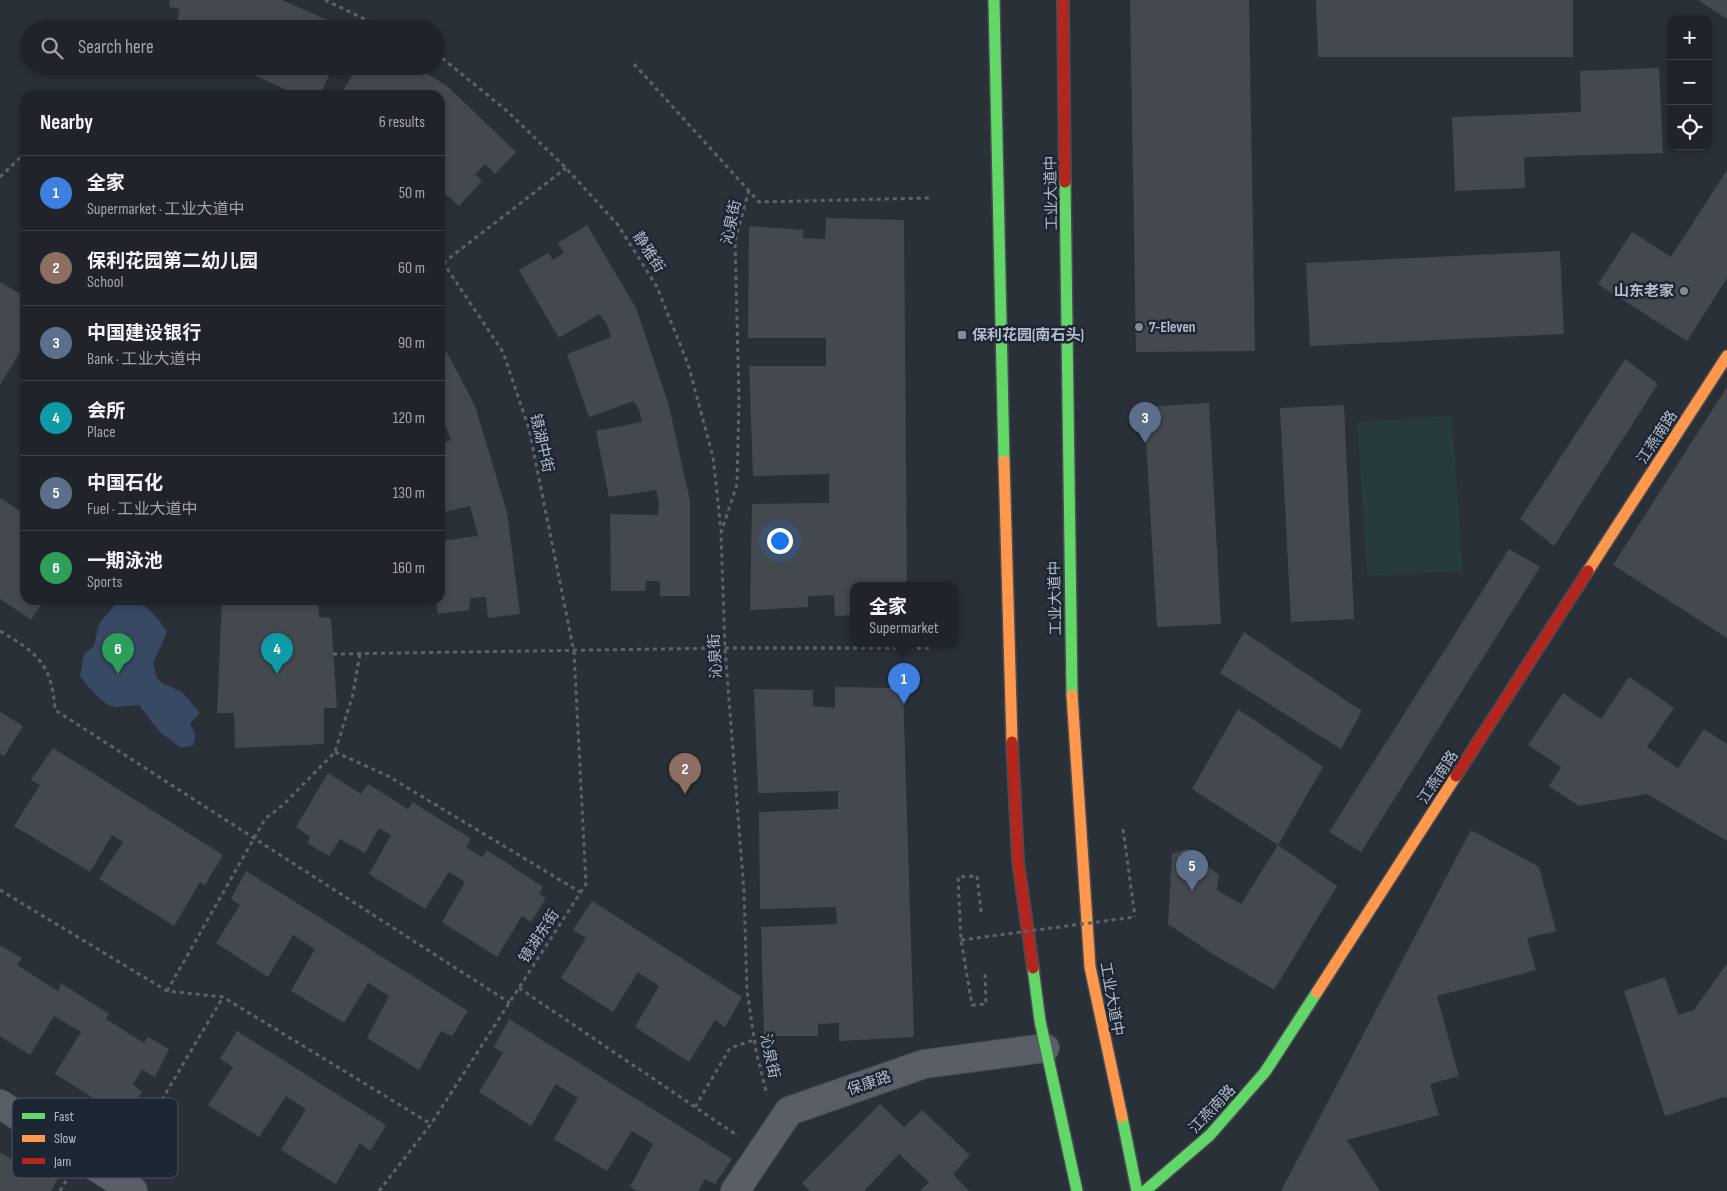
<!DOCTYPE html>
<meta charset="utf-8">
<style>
:root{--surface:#20242a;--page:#2d3036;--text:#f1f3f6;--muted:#a2a4a8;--line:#3d4147;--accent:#848b96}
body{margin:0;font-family:"Sofia Sans Condensed","Noto Sans SC",sans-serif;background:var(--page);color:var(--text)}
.controls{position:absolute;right:15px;top:15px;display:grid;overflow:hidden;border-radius:10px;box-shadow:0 2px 8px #0003}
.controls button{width:45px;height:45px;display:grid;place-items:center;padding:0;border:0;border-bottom:1px solid var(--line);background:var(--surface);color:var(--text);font:25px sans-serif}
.you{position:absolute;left:779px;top:540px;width:18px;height:18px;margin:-12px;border:4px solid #fff;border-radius:50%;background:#1a73e8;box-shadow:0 0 0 8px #1a73e833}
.badge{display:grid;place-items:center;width:32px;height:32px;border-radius:50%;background:var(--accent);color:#fff;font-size:16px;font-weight:700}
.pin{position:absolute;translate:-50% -41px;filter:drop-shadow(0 1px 2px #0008)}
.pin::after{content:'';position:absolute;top:26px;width:18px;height:15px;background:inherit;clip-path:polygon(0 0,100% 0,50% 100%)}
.popup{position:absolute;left:850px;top:582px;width:108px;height:65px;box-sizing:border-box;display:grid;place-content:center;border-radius:10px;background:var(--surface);filter:drop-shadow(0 1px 4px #0005);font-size:16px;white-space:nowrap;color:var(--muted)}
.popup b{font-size:19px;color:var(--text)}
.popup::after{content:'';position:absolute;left:50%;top:100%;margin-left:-10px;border:10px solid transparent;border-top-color:var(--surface)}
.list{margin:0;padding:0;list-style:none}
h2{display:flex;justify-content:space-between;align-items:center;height:65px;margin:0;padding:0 20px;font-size:21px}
h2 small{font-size:16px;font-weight:400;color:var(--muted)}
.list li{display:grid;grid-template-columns:32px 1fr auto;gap:15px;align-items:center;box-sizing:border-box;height:75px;padding:0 20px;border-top:1px solid var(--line)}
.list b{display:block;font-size:19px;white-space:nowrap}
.list p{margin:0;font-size:16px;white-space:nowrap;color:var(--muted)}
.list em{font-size:16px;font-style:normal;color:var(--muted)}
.icon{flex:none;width:28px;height:28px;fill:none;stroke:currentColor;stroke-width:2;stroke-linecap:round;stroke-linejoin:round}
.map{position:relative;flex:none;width:1727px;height:1191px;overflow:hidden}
.search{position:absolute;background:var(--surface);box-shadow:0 2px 8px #0003;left:20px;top:20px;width:425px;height:55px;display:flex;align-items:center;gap:12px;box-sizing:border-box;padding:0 18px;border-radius:28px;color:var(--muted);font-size:19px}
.panel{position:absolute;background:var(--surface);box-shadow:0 2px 8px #0003;left:20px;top:90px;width:425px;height:515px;border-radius:15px}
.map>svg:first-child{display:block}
.green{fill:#273a3e}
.water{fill:#384963}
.building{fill:#444950}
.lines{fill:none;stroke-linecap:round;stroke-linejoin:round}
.street-casing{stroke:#484c53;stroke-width:30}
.fast-casing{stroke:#484c53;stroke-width:14}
.slow-casing{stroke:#484c53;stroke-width:14}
.jam-casing{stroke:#484c53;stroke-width:14}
.path{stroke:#5d636a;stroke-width:3;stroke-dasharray:4 4;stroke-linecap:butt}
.street{stroke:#5a5e66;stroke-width:28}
.fast{stroke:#63d668;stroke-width:11}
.slow{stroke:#ff974d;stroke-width:11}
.jam{stroke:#b3261e;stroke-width:11}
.path-bridge{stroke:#5d636a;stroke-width:3;stroke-dasharray:4 4;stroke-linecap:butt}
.poi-dot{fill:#848b96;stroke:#1d2633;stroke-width:2}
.labels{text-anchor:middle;stroke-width:5;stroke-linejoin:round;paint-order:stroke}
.street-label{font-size:15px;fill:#b4bcc9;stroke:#1d2633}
.poi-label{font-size:15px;font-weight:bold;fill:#b4bcc9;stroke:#1d2633;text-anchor:start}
.key{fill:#1d2633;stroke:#4a5360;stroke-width:1}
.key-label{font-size:14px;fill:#b4bcc9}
</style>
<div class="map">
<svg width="1727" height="1191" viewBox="0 0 1727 1191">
<rect width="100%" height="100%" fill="#2a3038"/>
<!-- green -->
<polygon class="green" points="1452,416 1463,571 1367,576 1357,422"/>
<!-- water -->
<path class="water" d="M118,601C145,598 153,613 167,632L153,663L157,678L162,683L182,692L200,713L190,724L195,734L194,745L181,748L161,733L139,705C132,705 125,706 118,707C104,708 88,686 80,676L84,654L94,646L99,624Z"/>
<!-- building -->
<g class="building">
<polygon points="170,0 282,0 348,29 267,29 248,24 247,29 168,29 170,21 177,22 180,9 169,7"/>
<polygon points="1130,0 1249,0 1255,351 1136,352"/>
<polygon points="1316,0 1573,0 1573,57 1318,57"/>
<polygon points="1698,0 1727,0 1727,19"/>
<polygon points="260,66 333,66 320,95 298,95 256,76"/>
<polygon points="355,66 414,66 447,86 516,152 495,174 485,164 475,174 482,181 459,206 440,189 440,95 340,95 357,68"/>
<polygon points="1659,68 1663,153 1524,157 1525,188 1455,191 1452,117 1581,112 1580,71"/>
<polygon points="1727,170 1727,278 1687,341 1598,284 1632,232 1671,257"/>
<polygon points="826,218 904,220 907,585 854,585 854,615 835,616 834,595 808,596 808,607 750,610 752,504 829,503 829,474 753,476 749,366 826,366 826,338 748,338 749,226 803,230 803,238 825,239"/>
<polygon points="587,225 636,308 668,402 690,501 690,596 660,596 660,581 646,581 645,591 611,591 610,514 658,515 659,502 656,490 609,497 596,431 642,422 640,412 634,401 589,417 567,354 611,337 607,324 599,314 559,338 519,270 548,253 553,260 564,253 558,243"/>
<polygon points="1560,251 1564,334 1310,346 1306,263"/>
<polygon points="0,282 25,297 25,344 0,385"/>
<polygon points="440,339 475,406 507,512 520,614 488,618 486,597 470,598 469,610 438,614 436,600 440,600 440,541 478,536 470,506 440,513 440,444 451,440 440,411"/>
<polygon points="1625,359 1658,384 1554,546 1520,519"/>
<polygon points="1727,387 1727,638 1613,565"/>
<polygon points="1209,403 1221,624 1157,627 1144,407"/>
<polygon points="1344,405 1354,619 1291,622 1280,408"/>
<polygon points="0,498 25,514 25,600 44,600 31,620 0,599"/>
<polygon points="1509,549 1540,567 1361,852 1329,832"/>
<polygon points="222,600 318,600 319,617 331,618 337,708 324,708 324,744 235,748 234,713 217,713"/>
<polygon points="1244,632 1362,711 1341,749 1220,673"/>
<polygon points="1629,677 1674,708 1647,747 1678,768 1704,729 1727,744 1727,841 1647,794 1579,806 1549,786 1561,767 1528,745 1563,693 1601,719"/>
<polygon points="835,687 903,688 914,1037 839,1041 839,1023 818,1024 818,1036 764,1036 761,927 837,924 836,907 760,909 759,812 838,809 838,791 758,793 754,689 813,690 813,706 835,708"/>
<polygon points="1238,709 1323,767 1278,845 1337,886 1274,990 1211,953 1168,924 1172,854 1187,849 1219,875 1217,890 1241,904 1278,845 1192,789"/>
<polygon points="0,712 23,726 4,756 0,754"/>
<polygon points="53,748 223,855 205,885 200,882 174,926 99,879 123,842 112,835 90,872 14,826 40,785 31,780"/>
<polygon points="328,773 361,794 368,784 408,809 413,802 471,839 466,847 482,857 487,850 543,887 539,894 546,898 531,922 522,916 497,957 442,922 465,882 449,872 425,909 369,874 391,835 379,828 365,853 340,839 329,856 307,843 310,837 296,827"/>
<polygon points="1471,830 1539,867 1556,931 1527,938 1536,970 1437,996 1459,1076 1430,1084 1439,1115 1347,1140 1380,1191 1281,1191"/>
<polygon points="246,871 468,1011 452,1036 441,1031 419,1070 367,1038 389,996 368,983 344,1023 291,991 315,949 293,935 268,977 216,943 240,905 231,899"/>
<polygon points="592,901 742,997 725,1027 715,1020 689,1062 635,1027 659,986 638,972 613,1012 561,978 586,938 573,930"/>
<polygon points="0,945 22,958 17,965 58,991 61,983 109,1014 106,1019 144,1043 148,1037 169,1049 155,1077 142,1070 133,1084 142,1092 125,1118 55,1074 81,1032 54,1016 30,1055 0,1036"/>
<polygon points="1727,963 1727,1098 1724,1097 1665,1116 1624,991 1665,977 1678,1015 1694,1010"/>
<polygon points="509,1019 732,1159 715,1184 705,1179 698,1191 637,1191 630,1187 653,1144 632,1131 607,1171 554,1139 578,1098 556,1084 531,1126 479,1092 503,1053 494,1047"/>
<polygon points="237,1031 386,1125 370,1151 360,1143 336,1184 281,1150 306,1109 286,1096 259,1137 208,1105 233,1067 220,1059"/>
<polygon points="880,1104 904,1127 922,1110 970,1155 953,1174 969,1191 920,1191 929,1182 899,1154 864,1191 810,1191 802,1183"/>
<polygon points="0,1152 32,1173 36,1167 58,1178 51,1191 0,1191"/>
</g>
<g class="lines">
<defs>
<g id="street">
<polyline points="0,1104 133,1191"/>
<polyline points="735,1191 789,1111 924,1064 1045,1048"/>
</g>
<g id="fast">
<polyline points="994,0 1004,461"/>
<polyline points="1065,182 1072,695"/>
<polyline points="1033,968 1040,1021 1077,1191"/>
<polyline points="1122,1117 1137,1191"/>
<polyline points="1145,1191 1210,1135 1265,1072 1317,992"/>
</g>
<g id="slow">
<polyline points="1004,461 1012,742"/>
<polyline points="1588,571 1727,356"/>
<polyline points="1072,695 1090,967 1122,1117"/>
<polyline points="1317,992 1456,776"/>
</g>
<g id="jam">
<polyline points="1063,0 1065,182"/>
<polyline points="1012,742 1018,861 1033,968"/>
<polyline points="1456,776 1588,571"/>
</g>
</defs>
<!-- street casing -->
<use href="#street" class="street-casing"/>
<!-- fast casing -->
<use href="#fast" class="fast-casing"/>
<!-- slow casing -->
<use href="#slow" class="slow-casing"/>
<!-- jam casing -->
<use href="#jam" class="jam-casing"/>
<!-- path -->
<g class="path">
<polyline points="325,0 385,29"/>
<polyline points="436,53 507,111 566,168 618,225 657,287 688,364 713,457 721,530"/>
<polyline points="634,64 759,202 929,198"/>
<polyline points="114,95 119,95"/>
<polyline points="0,177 25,153"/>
<polyline points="749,190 735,241 739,399 737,484 721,533 725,648 744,892 747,991 756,1051 767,1095"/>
<polyline points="443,263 566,168"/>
<path d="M0,631C38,653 52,665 55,710L510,1003"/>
<polyline points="333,654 725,648 930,648"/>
<polyline points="335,752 388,776 580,892"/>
<polyline points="1123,829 1135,917"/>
<polyline points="0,890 167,991 223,997 431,1124"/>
<polyline points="981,912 977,876 958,877 961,940 972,1005 986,1004 985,973"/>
<polyline points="519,988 738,1136"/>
<polyline points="167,991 265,819 283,805 335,752 353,694 360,654"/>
<polyline points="695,1107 730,1048 754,1040"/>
<polyline points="129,1155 223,997"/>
<polyline points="60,1191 66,1181"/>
<polyline points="379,1191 431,1124 586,884 574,652 529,429 503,352 440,258"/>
</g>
<!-- street -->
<use href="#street" class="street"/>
<!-- fast -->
<use href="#fast" class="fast"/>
<!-- slow -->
<use href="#slow" class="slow"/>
<!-- jam -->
<use href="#jam" class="jam"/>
<!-- path-bridge -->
<polyline class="path-bridge" points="961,940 1135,917"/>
</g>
<!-- markers -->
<g class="poi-dot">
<circle cx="1684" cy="291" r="5"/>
<circle cx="1139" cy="327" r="5"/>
<rect x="957" y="330" width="10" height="10" rx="2.5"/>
</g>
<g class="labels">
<!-- street labels -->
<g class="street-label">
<text transform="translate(1051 193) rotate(-91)" y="5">工业大道中</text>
<text transform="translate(731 222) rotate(-78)" y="5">沁泉街</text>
<text transform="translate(649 252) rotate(57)" y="5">静雅街</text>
<text transform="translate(1657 437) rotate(-57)" y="5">江燕南路</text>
<text transform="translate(542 443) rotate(77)" y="5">镜湖中街</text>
<text transform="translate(1055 598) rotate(-91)" y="5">工业大道中</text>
<text transform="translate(715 656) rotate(-93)" y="5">沁泉街</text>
<text transform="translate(1438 777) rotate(-57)" y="5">江燕南路</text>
<text transform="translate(539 936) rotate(-57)" y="5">镜湖东街</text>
<text transform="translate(1112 999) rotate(80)" y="5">工业大道中</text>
<text transform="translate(770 1056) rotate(78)" y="5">沁泉街</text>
<text transform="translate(869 1083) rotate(-19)" y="5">保康路</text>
<text transform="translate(1212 1109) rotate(-47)" y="5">江燕南路</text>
</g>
<!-- poi labels -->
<g class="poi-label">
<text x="1674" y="296" text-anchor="end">山东老家</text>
<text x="1149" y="332">7-Eleven</text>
<text x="972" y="340">保利花园(南石头)</text>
</g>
</g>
<!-- legend -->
<rect x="12" y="1098" width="166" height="80" rx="8" class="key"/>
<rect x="22" y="1113" width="23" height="6" fill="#63d668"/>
<rect x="22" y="1135" width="23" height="7" fill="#ff974d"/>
<rect x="22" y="1158" width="23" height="6" fill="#b3261e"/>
<g class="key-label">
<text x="54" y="1121">Fast</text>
<text x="54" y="1143">Slow</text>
<text x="54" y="1166">Jam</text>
</g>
</svg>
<div class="controls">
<button>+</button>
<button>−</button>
<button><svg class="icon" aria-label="locate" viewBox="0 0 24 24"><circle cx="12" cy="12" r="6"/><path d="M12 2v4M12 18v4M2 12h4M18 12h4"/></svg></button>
</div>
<div class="you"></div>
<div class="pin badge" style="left:904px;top:704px;background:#3f7fe0">1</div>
<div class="popup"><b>全家</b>Supermarket</div>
<div class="pin badge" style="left:685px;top:794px;background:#8d6e63">2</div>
<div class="pin badge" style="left:1145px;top:443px;background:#5c6f8a">3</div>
<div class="pin badge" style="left:277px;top:674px;background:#0f9aa8">4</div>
<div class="pin badge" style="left:1192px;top:891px;background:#5c6f8a">5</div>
<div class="pin badge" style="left:118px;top:674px;background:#2e9e5b">6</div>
<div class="search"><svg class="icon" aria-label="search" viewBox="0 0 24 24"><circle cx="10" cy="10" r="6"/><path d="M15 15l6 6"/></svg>Search here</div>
<section class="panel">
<h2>Nearby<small>6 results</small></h2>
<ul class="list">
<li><span class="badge" style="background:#3f7fe0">1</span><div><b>全家</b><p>Supermarket · 工业大道中</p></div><em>50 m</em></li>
<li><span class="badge" style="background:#8d6e63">2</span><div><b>保利花园第二幼儿园</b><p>School</p></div><em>60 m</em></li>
<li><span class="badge" style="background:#5c6f8a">3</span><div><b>中国建设银行</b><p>Bank · 工业大道中</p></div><em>90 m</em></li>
<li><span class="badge" style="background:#0f9aa8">4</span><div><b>会所</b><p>Place</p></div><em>120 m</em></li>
<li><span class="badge" style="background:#5c6f8a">5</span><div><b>中国石化</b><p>Fuel · 工业大道中</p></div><em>130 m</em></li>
<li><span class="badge" style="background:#2e9e5b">6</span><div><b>一期泳池</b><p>Sports</p></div><em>160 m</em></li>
</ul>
</section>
</div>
